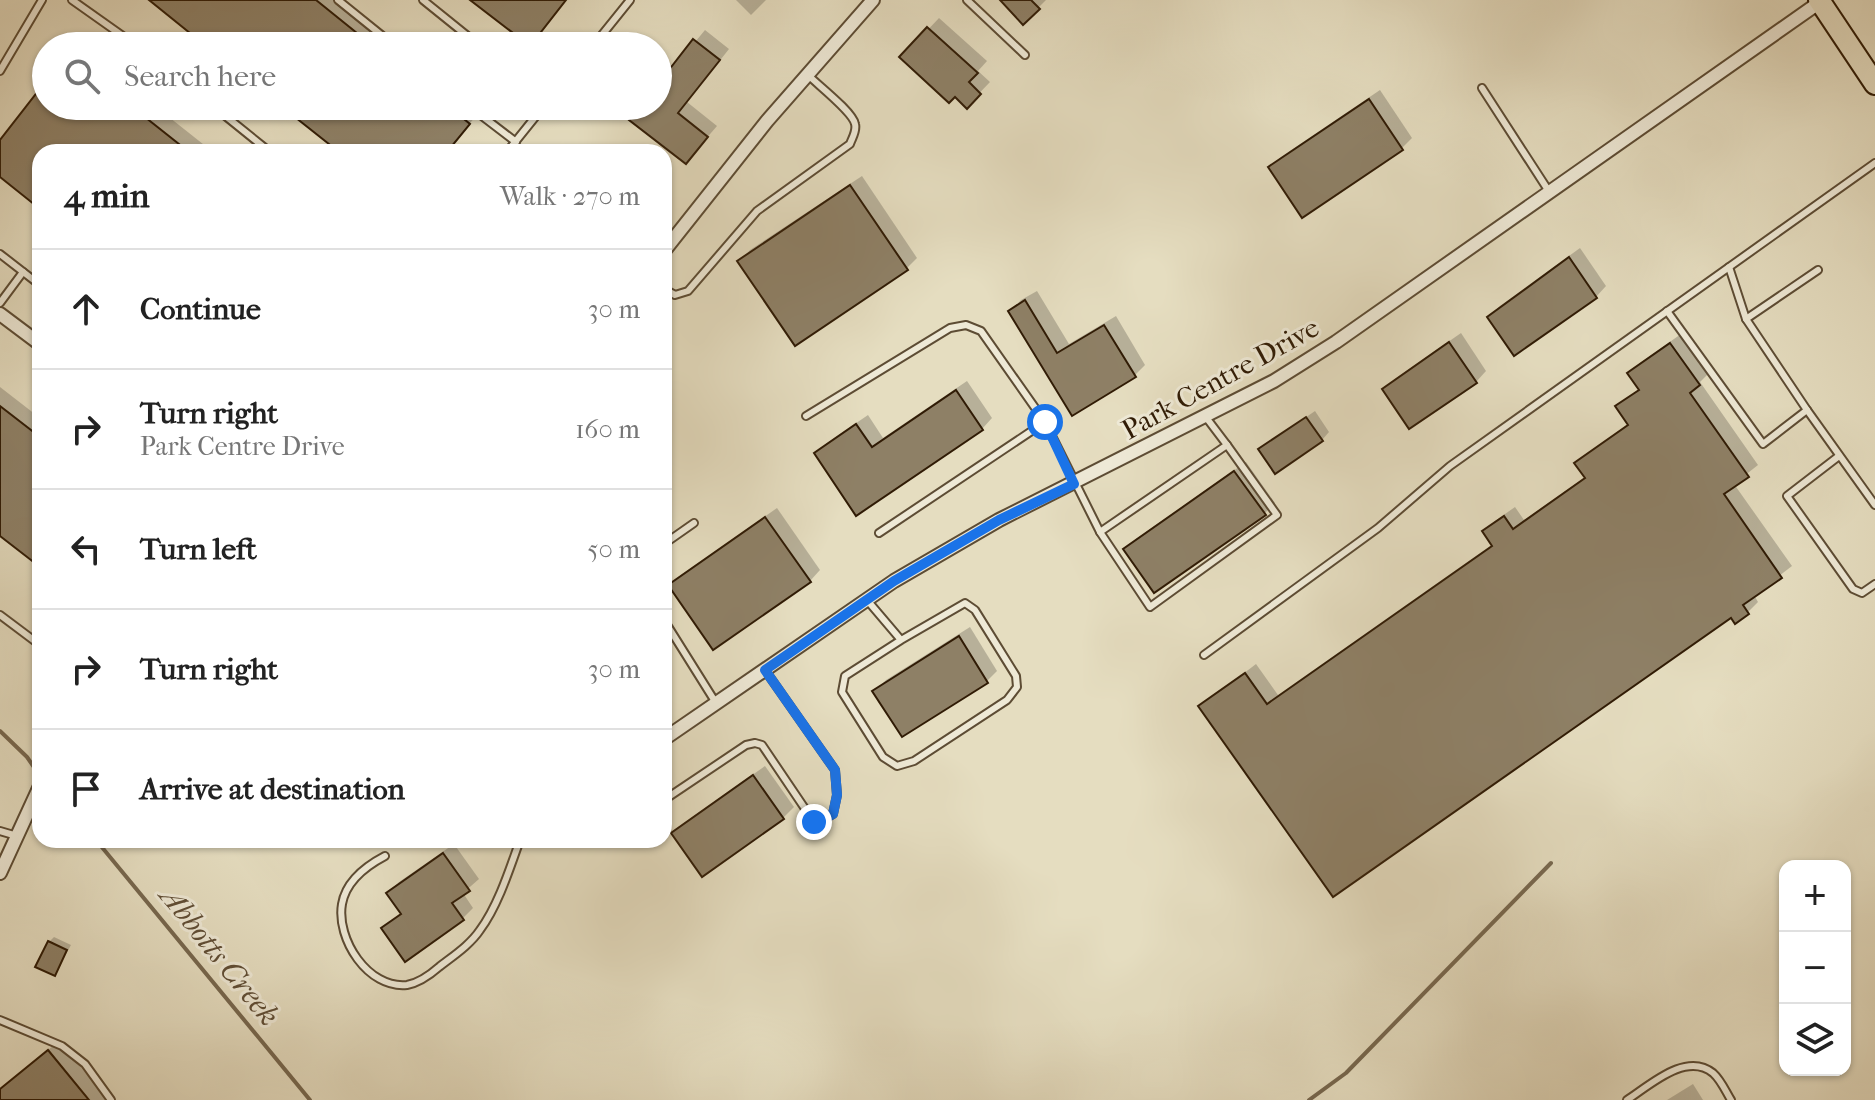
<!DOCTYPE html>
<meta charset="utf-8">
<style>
:root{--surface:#fff;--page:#f6f6f6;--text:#222;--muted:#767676;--line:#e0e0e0}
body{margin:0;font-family:"IM FELL French Canon",serif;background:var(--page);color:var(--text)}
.controls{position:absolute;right:24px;bottom:24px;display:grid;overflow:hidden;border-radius:16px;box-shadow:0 2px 6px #0004}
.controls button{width:72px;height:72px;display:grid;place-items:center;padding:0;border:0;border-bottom:2px solid var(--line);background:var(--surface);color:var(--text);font:40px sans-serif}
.stop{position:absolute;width:24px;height:24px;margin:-18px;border:6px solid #1a73e8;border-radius:50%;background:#fff}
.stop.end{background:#1a73e8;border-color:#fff;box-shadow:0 2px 8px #0008}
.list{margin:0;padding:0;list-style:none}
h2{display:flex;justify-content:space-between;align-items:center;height:104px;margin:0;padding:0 32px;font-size:34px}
h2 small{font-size:26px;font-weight:400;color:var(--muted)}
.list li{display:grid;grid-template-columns:52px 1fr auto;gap:24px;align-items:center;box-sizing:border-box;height:120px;padding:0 32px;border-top:2px solid var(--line)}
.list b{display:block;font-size:30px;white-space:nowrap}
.list p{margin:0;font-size:26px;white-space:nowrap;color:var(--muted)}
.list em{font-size:26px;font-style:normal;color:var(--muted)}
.icon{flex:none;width:44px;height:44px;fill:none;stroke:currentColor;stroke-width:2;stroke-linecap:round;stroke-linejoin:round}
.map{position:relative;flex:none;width:1875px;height:1100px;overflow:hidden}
.search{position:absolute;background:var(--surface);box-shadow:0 2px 6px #0004;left:32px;top:32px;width:640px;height:88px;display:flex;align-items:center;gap:20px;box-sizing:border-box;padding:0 28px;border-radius:44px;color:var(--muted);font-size:30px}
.panel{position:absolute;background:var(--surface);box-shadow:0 2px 6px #0004;left:32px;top:144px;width:640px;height:704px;border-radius:24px}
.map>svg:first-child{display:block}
.shadow{fill:#0003}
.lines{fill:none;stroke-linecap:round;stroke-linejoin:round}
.stream{stroke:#77684f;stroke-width:4}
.building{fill:#8e8066;stroke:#301b05;stroke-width:2}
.lane-casing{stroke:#5d4c34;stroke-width:10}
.street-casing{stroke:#5d4c34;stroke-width:16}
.primary-casing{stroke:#301b05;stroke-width:24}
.lane{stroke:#eee9d6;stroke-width:6}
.street{stroke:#eee9d6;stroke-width:12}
.primary{stroke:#e5ddc0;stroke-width:20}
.route{stroke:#1a73e8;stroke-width:10}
.labels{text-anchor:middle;stroke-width:6;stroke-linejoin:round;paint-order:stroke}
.street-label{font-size:28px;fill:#301b05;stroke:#eee9d6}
.water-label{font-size:30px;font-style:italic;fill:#604e36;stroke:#eee9d6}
</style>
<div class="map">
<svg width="1875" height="1100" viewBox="0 0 1875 1100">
<rect width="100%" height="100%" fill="#e5ddc0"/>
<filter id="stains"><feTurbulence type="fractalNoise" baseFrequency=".0025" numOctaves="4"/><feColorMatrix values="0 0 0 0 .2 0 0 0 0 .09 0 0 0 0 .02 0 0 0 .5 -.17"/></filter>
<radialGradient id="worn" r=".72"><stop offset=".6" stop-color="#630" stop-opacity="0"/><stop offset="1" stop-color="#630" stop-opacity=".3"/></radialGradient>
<!-- shadow -->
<g class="shadow">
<polygon points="152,0 339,0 397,46 210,46"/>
<polygon points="736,0 766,0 751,15"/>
<polygon points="1003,0 1046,0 1038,8"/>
<polygon points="939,18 987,61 978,71 990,82 967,106 902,57"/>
<polygon points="705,30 729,49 687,102 717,126 686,162 643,106 658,106 658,87"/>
<polygon points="46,85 46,106 155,106 213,152 40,152 40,206 0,174 0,143"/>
<polygon points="1380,90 1412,138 1402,148 1270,167 1281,157"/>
<polygon points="285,106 472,106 479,112 447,152 342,152"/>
<polygon points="862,176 917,258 906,269 740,261 750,250"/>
<polygon points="1580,248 1606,286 1596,297 1489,317 1500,306"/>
<polygon points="1037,291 1069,344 1116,316 1145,365 1135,375 1072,413 1010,311 1021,300"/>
<polygon points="1461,333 1486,371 1476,382 1385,389 1395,379"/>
<polygon points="1681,334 1709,373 1700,382 1758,465 1734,484 1792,566 1754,595 1758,602 1748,612 1735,621 1731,615 1333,894 1201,706 1256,664 1278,695 1493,544 1484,532 1495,521 1515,507 1524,520 1587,476 1577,463 1629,423 1618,407 1640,388 1629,373 1640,363"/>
<polygon points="967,381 992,418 982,429 856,513 816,453 827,443 868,415 883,438"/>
<polygon points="0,387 40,418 40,564 0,533"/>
<polygon points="1315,411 1329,432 1322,440 1260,449"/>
<polygon points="1246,462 1275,503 1264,514 1125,549 1136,539"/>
<polygon points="777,508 820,570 810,581 670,585 681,575"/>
<polygon points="970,627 997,671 987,681 875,691 886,680"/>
<polygon points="765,766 794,807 783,818 673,833 684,823"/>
<polygon points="454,844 479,879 463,893 473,908 463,918 384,928 402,912 388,893 399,882"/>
<polygon points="54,937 71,945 55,974 49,942"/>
<polygon points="59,1041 108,1100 0,1100 0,1089"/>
<polygon points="1693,1084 1703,1100 1667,1100"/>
</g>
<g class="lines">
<!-- stream -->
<g class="stream">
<polyline points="0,731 27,757 40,776"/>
<polyline points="96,840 310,1100"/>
<polyline points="1309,1100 1346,1073 1551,863"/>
</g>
</g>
<!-- building -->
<g class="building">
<polygon points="149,0 316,0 373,46 206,46"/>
<polygon points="470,0 566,0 530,46"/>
<polygon points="1000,0 1031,0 1040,9 1023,25"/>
<polygon points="927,27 978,73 969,82 981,94 967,109 955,97 949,103 899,57"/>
<polygon points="693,39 720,60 678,113 708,137 686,164 629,120 640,106 658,106 658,84"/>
<polygon points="46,81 46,106 131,106 189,152 40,152 40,209 0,177 0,140"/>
<polygon points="1369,99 1403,150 1302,218 1268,167"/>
<polygon points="281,106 448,106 470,124 447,152 339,152"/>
<polygon points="850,185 908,270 795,346 737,261"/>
<polygon points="1569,257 1597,298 1514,356 1487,317"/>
<polygon points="1025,300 1057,353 1104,325 1136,377 1072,416 1008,311"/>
<polygon points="1449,342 1477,383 1409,429 1382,389"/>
<polygon points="1670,343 1700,385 1690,393 1749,477 1724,494 1782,578 1743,605 1749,614 1735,624 1731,618 1333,897 1198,706 1245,673 1267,704 1492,546 1482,531 1504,516 1513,529 1585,478 1574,463 1628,425 1615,406 1639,390 1627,373"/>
<polygon points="956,390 983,430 856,516 814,453 856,424 872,447"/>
<polygon points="0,406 40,437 40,567 0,536"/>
<polygon points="1306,417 1323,441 1275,474 1258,449"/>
<polygon points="1234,471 1266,515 1154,593 1123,549"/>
<polygon points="765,517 811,582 713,650 668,585"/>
<polygon points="959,636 988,683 902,737 872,691"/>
<polygon points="753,775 784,819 702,877 671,833"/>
<polygon points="443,853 470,891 452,903 464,920 405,962 381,928 401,914 386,893"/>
<polygon points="48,941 67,950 55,976 35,967"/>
<polygon points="48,1050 89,1100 0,1100 0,1089"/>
</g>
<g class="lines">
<defs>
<g id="lane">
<polyline points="72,0 137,46"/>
<polyline points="338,0 395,46"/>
<polyline points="423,0 480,46"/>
<polyline points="967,0 1025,55"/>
<polyline points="593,46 630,0"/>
<polyline points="0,71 42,0"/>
<polyline points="1482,88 1550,193"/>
<polyline points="213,106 270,152"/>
<polyline points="469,106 516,142"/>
<polyline points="507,152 544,106"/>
<polyline points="0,254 40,285"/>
<path d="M664,289L675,295L688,291L757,211L850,144C852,138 857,131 855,124C853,112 818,85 808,75"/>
<polyline points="0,303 23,272"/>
<polyline points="1667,311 1763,444 1807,410 1746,319 1729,267"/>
<polyline points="1746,319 1818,270"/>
<polyline points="1807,410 1875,505"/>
<polyline points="806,416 950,328 966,325 981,331 1045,422 1100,532 1227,445 1205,416"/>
<polyline points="1839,456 1787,496 1853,589 1862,593 1875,584"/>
<polyline points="1100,532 1150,607 1277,515 1227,445"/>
<polyline points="879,533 1045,422"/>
<polyline points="664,544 694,523"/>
<polyline points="867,600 901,640 845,676 842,692 883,757 897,766 914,761 1007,700 1017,687 1016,676 975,610 965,603 901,640"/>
<polyline points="0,615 40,645"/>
<polyline points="664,620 716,703"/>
<polyline points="1204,655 1378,528 1450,466 1875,163"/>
<polyline points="664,800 746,745 755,743 762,745 814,822 821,821 833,814 837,795 835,770 765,670"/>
<polyline points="0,831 17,836"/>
<path d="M385,856C366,866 346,881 342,904C336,939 368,989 407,985C418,983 431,974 439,967C453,956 470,945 480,930C498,906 510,868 520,840"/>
<polyline points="0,1020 62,1046 85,1064 111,1100"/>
<path d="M1627,1100C1649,1086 1686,1051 1713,1073C1721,1080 1726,1092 1731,1100"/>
</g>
<g id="street">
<polyline points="664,251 767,121 873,0"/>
<polyline points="0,314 40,344"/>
<polyline points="664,739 894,581 999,520 1274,381 1336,342 1820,2"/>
<polyline points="0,873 40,786"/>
</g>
<polyline id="primary" points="1819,0 1875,84"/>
</defs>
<!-- lane casing -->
<use href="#lane" class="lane-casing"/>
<!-- street casing -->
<use href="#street" class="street-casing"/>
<!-- primary casing -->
<use href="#primary" class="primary-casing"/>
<!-- lane -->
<use href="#lane" class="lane"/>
<!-- street -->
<use href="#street" class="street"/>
<!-- primary -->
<use href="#primary" class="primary"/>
</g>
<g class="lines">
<!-- route -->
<polyline class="route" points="814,822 821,821 833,814 837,795 835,770 765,670 894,581 999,520 1074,484 1045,422"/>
</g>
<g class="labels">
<!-- street labels -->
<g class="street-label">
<text transform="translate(1220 378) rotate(-29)" y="10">Park Centre Drive</text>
</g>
<!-- water labels -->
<g class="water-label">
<text transform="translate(220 956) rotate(51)" y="10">Abbotts Creek</text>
</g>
</g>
<rect width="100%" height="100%" filter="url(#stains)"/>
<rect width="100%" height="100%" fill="url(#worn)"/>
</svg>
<div class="controls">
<button>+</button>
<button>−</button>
<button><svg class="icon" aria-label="layers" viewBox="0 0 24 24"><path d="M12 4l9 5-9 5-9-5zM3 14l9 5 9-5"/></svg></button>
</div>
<div class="stop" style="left:1045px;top:422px"></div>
<div class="stop end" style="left:814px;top:822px"></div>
<div class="search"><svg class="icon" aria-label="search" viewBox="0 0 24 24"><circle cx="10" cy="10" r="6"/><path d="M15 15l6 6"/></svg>Search here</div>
<section class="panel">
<h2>4 min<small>Walk · 270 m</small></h2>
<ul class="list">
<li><svg class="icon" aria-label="ahead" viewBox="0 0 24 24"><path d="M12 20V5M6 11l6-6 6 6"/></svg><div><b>Continue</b></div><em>30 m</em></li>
<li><svg class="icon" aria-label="right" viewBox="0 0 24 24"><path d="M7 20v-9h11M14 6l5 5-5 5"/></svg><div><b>Turn right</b><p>Park Centre Drive</p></div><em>160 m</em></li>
<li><svg class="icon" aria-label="left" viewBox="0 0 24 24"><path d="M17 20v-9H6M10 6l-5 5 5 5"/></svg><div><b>Turn left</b></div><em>50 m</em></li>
<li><svg class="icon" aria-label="right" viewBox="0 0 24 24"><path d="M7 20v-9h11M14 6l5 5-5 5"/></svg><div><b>Turn right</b></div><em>30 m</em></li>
<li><svg class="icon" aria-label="arrive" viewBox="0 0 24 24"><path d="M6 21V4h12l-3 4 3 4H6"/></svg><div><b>Arrive at destination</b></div></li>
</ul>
</section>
</div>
